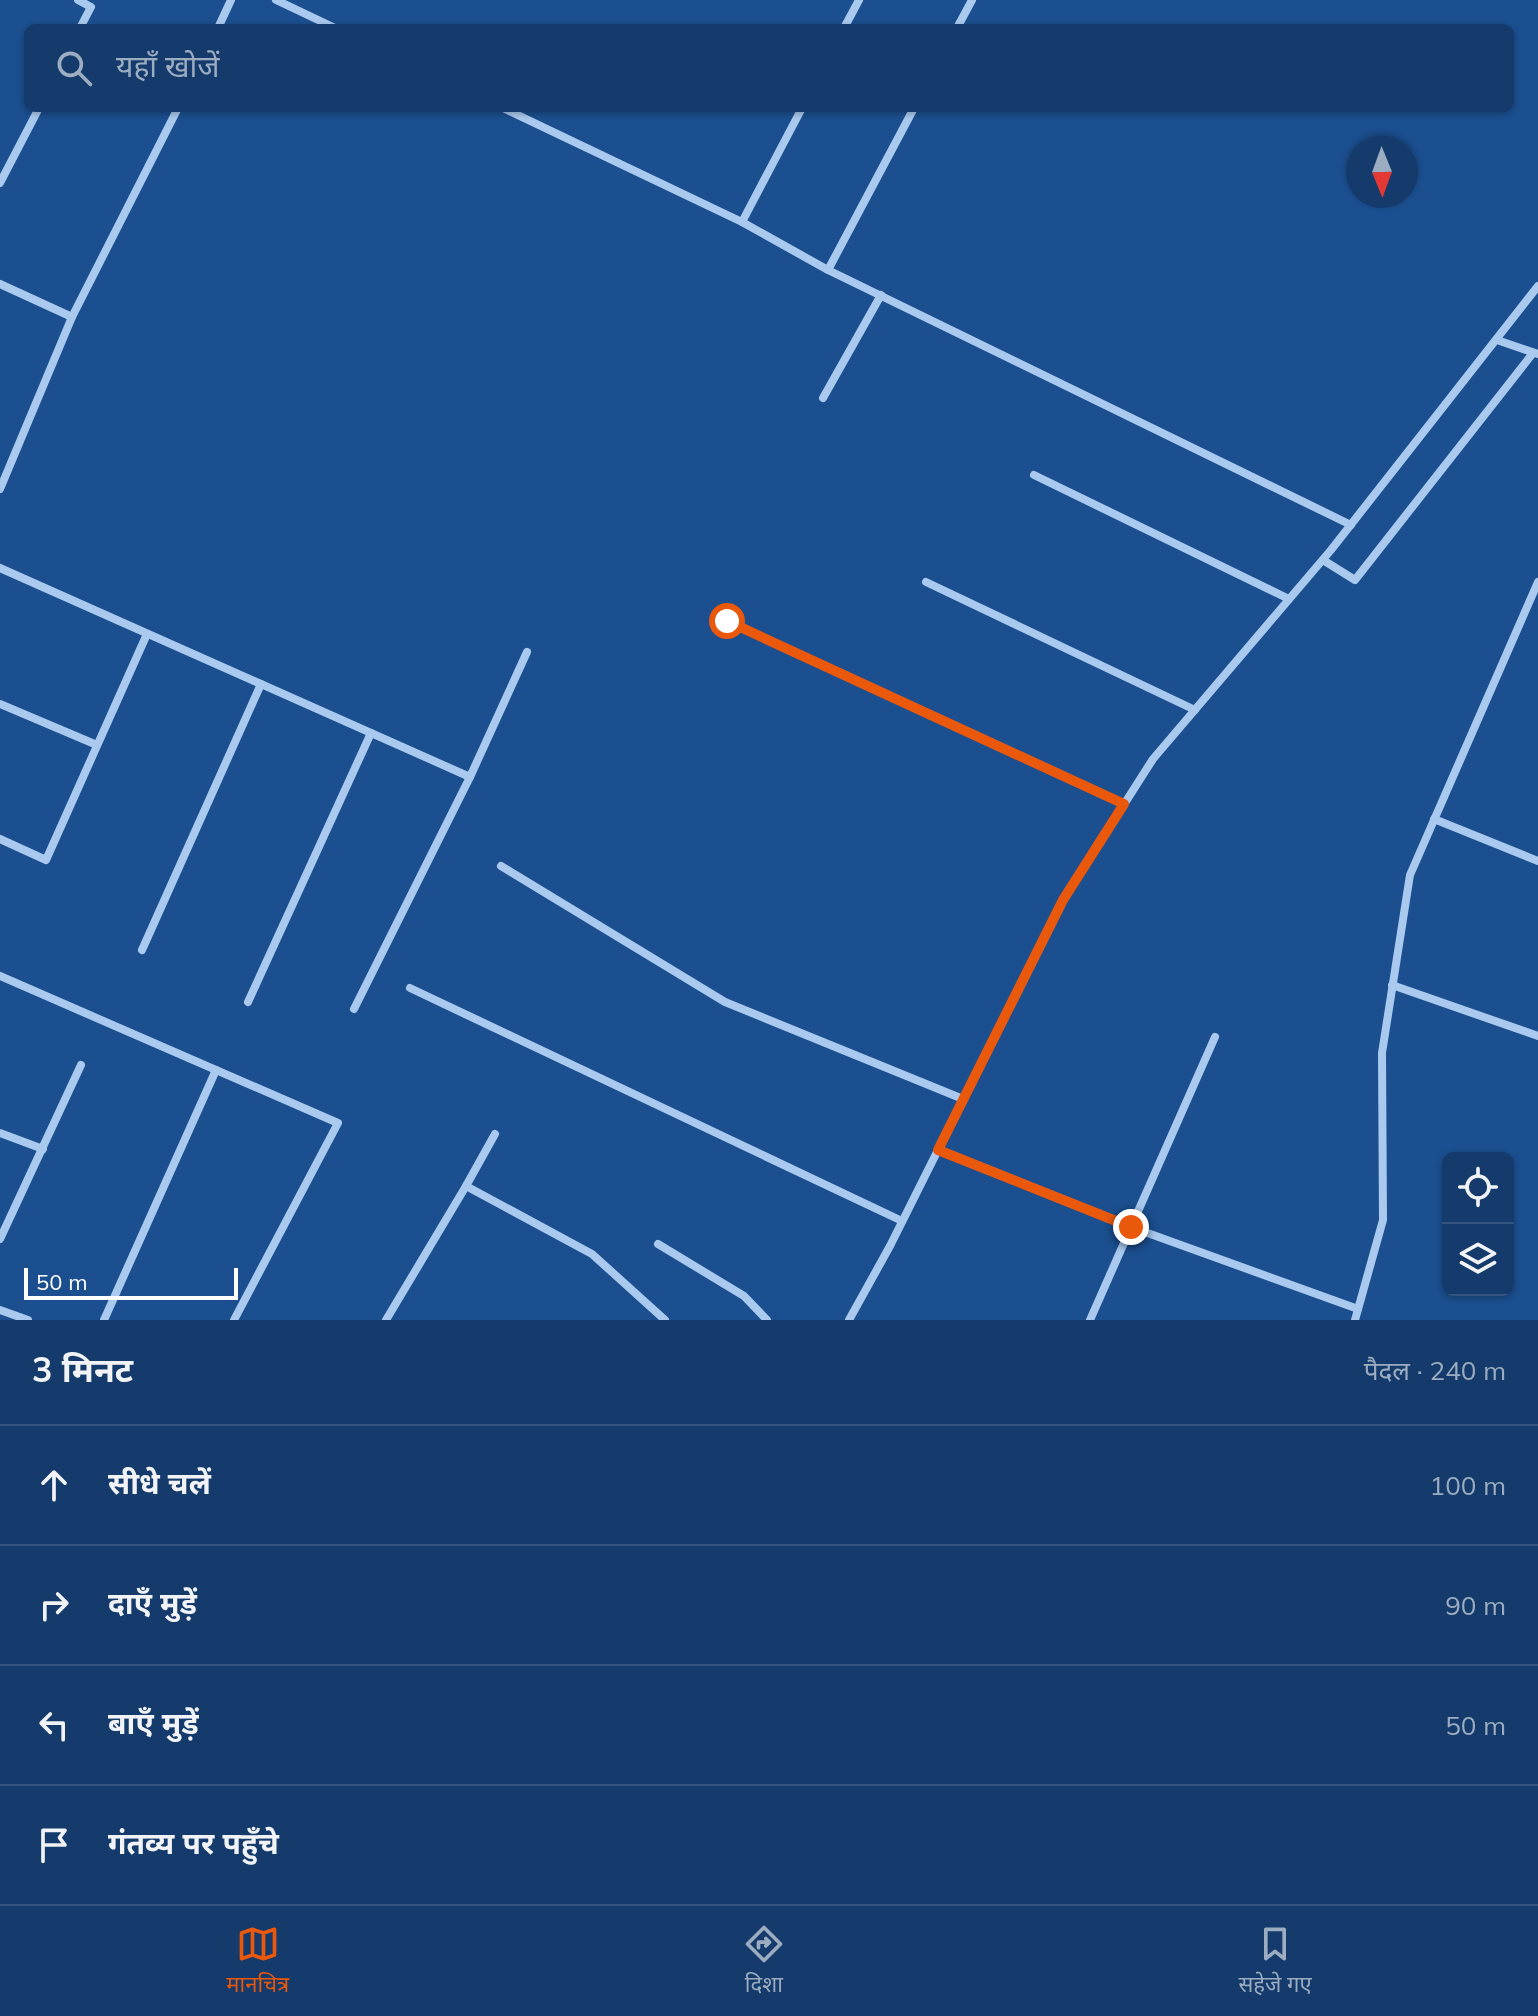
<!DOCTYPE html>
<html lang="hi">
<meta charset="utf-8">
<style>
:root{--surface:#143b6b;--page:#1d4271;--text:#f1f3f6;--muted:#9dadc1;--line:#33557e;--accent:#ea580c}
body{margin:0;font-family:Mulish,"Noto Sans Devanagari",sans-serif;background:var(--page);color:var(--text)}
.controls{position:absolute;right:24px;bottom:24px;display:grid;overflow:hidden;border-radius:12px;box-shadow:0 2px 6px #0004}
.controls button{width:72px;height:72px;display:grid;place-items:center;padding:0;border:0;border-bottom:2px solid var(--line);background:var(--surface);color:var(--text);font:40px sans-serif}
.compass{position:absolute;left:1346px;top:136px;width:72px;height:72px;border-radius:50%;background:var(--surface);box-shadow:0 2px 6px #0004;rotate:179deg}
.scale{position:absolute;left:24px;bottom:20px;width:214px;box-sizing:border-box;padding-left:8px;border:4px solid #fff;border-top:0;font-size:22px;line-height:28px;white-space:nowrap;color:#fff;-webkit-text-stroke:6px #1b4f8f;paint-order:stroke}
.stop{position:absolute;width:24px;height:24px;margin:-18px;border:6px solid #ea580c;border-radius:50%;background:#fff}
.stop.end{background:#ea580c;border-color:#fff;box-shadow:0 2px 8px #0008}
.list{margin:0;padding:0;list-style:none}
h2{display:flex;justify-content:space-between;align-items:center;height:104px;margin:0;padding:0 32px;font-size:34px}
h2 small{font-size:26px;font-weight:400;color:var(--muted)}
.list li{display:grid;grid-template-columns:52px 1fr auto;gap:24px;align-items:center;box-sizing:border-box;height:120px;padding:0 32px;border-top:2px solid var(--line)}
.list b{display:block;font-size:30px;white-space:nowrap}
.list em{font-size:26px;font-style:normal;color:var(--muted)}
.icon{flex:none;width:44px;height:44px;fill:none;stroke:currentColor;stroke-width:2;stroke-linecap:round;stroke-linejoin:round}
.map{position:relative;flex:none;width:1538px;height:1320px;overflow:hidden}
.search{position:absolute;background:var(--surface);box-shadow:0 2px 6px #0004;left:24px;right:24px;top:24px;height:88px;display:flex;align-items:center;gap:20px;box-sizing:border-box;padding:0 28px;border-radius:12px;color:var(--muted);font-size:30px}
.sheet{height:584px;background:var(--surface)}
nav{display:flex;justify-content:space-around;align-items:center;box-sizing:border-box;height:112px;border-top:2px solid var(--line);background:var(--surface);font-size:22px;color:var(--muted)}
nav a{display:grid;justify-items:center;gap:4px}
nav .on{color:var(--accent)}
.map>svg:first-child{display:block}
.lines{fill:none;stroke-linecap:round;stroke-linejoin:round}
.minor{stroke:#a9c9ee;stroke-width:8}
.route{stroke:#ea580c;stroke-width:10}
</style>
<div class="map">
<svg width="1538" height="1320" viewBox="0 0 1538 1320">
<rect width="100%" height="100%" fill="#1b4f8f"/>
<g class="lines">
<!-- minor -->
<g class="minor">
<polyline points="78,0 91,7 80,28"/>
<polyline points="276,0 335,28"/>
<polyline points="218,28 231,0"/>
<polyline points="844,28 859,0"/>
<polyline points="957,28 972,0"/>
<polyline points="503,108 742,222 828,270 1351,525"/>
<polyline points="0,183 39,108"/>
<polyline points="742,222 802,108"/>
<polyline points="828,270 914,108"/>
<polyline points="0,284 72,317"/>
<polyline points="1497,340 1538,354"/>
<polyline points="823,398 881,295"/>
<polyline points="1034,475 1289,599"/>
<polyline points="0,489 72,317 178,108"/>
<polyline points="1323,560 1355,580 1533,353"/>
<polyline points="0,568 470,777"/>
<polyline points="926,582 1195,710"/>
<polyline points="727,621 1124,804"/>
<polyline points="0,704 97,745"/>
<polyline points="1434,819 1538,861"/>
<polyline points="0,839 46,860 147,634"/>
<polyline points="501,866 725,1002 963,1099"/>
<polyline points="142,950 261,684"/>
<polyline points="0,976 338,1123 234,1320"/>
<polyline points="1392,985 1538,1036"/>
<polyline points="410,988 902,1221"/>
<polyline points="248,1002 371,733"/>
<polyline points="354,1009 470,777 527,652"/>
<polyline points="0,1133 43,1149"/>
<polyline points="938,1150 1131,1227 1358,1309"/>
<polyline points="466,1186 592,1254 665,1320"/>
<polyline points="0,1239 81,1065"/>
<polyline points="658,1244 744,1296 767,1320"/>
<polyline points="0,1310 28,1320"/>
<polyline points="104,1320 216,1070"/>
<polyline points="386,1320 466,1186 495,1134"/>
<polyline points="849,1320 890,1246 1063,900 1153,759 1331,550 1538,286"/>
<polyline points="1090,1320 1215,1037"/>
<polyline points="1355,1320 1383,1220 1382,1053 1410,875 1538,582"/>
</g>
</g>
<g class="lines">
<!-- route -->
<polyline class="route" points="727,621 1124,804 1063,900 938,1150 1131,1227"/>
</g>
</svg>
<div class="controls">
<button><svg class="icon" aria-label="locate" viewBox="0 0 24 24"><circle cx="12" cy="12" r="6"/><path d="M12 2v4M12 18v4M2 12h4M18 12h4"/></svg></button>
<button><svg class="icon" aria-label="layers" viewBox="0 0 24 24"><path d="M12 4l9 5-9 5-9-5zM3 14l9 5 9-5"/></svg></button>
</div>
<svg class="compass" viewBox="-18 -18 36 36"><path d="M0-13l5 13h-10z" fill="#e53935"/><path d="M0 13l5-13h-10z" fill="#9dadc1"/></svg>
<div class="scale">50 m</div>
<div class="stop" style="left:727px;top:621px"></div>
<div class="stop end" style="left:1131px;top:1227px"></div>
<div class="search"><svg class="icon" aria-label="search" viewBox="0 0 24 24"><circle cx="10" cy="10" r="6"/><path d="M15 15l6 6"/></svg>यहाँ खोजें</div>
</div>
<section class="sheet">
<h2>3 मिनट<small>पैदल · 240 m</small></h2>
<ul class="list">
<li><svg class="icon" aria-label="ahead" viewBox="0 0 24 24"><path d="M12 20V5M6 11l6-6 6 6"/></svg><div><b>सीधे चलें</b></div><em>100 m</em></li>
<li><svg class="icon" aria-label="right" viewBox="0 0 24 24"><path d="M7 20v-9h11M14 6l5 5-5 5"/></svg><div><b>दाएँ मुड़ें</b></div><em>90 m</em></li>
<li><svg class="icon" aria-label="left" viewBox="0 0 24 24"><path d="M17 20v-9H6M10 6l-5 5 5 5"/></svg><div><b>बाएँ मुड़ें</b></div><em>50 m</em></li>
<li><svg class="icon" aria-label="arrive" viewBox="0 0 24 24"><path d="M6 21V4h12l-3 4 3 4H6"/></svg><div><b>गंतव्य पर पहुँचे</b></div></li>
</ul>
</section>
<nav>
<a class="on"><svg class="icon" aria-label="map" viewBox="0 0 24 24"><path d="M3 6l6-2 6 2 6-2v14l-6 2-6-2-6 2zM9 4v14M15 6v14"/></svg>मानचित्र</a>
<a><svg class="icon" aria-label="directions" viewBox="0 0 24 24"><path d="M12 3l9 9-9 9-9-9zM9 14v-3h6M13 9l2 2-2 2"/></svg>दिशा</a>
<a><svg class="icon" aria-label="saved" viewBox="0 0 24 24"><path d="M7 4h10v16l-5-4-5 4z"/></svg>सहेजे गए</a>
</nav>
